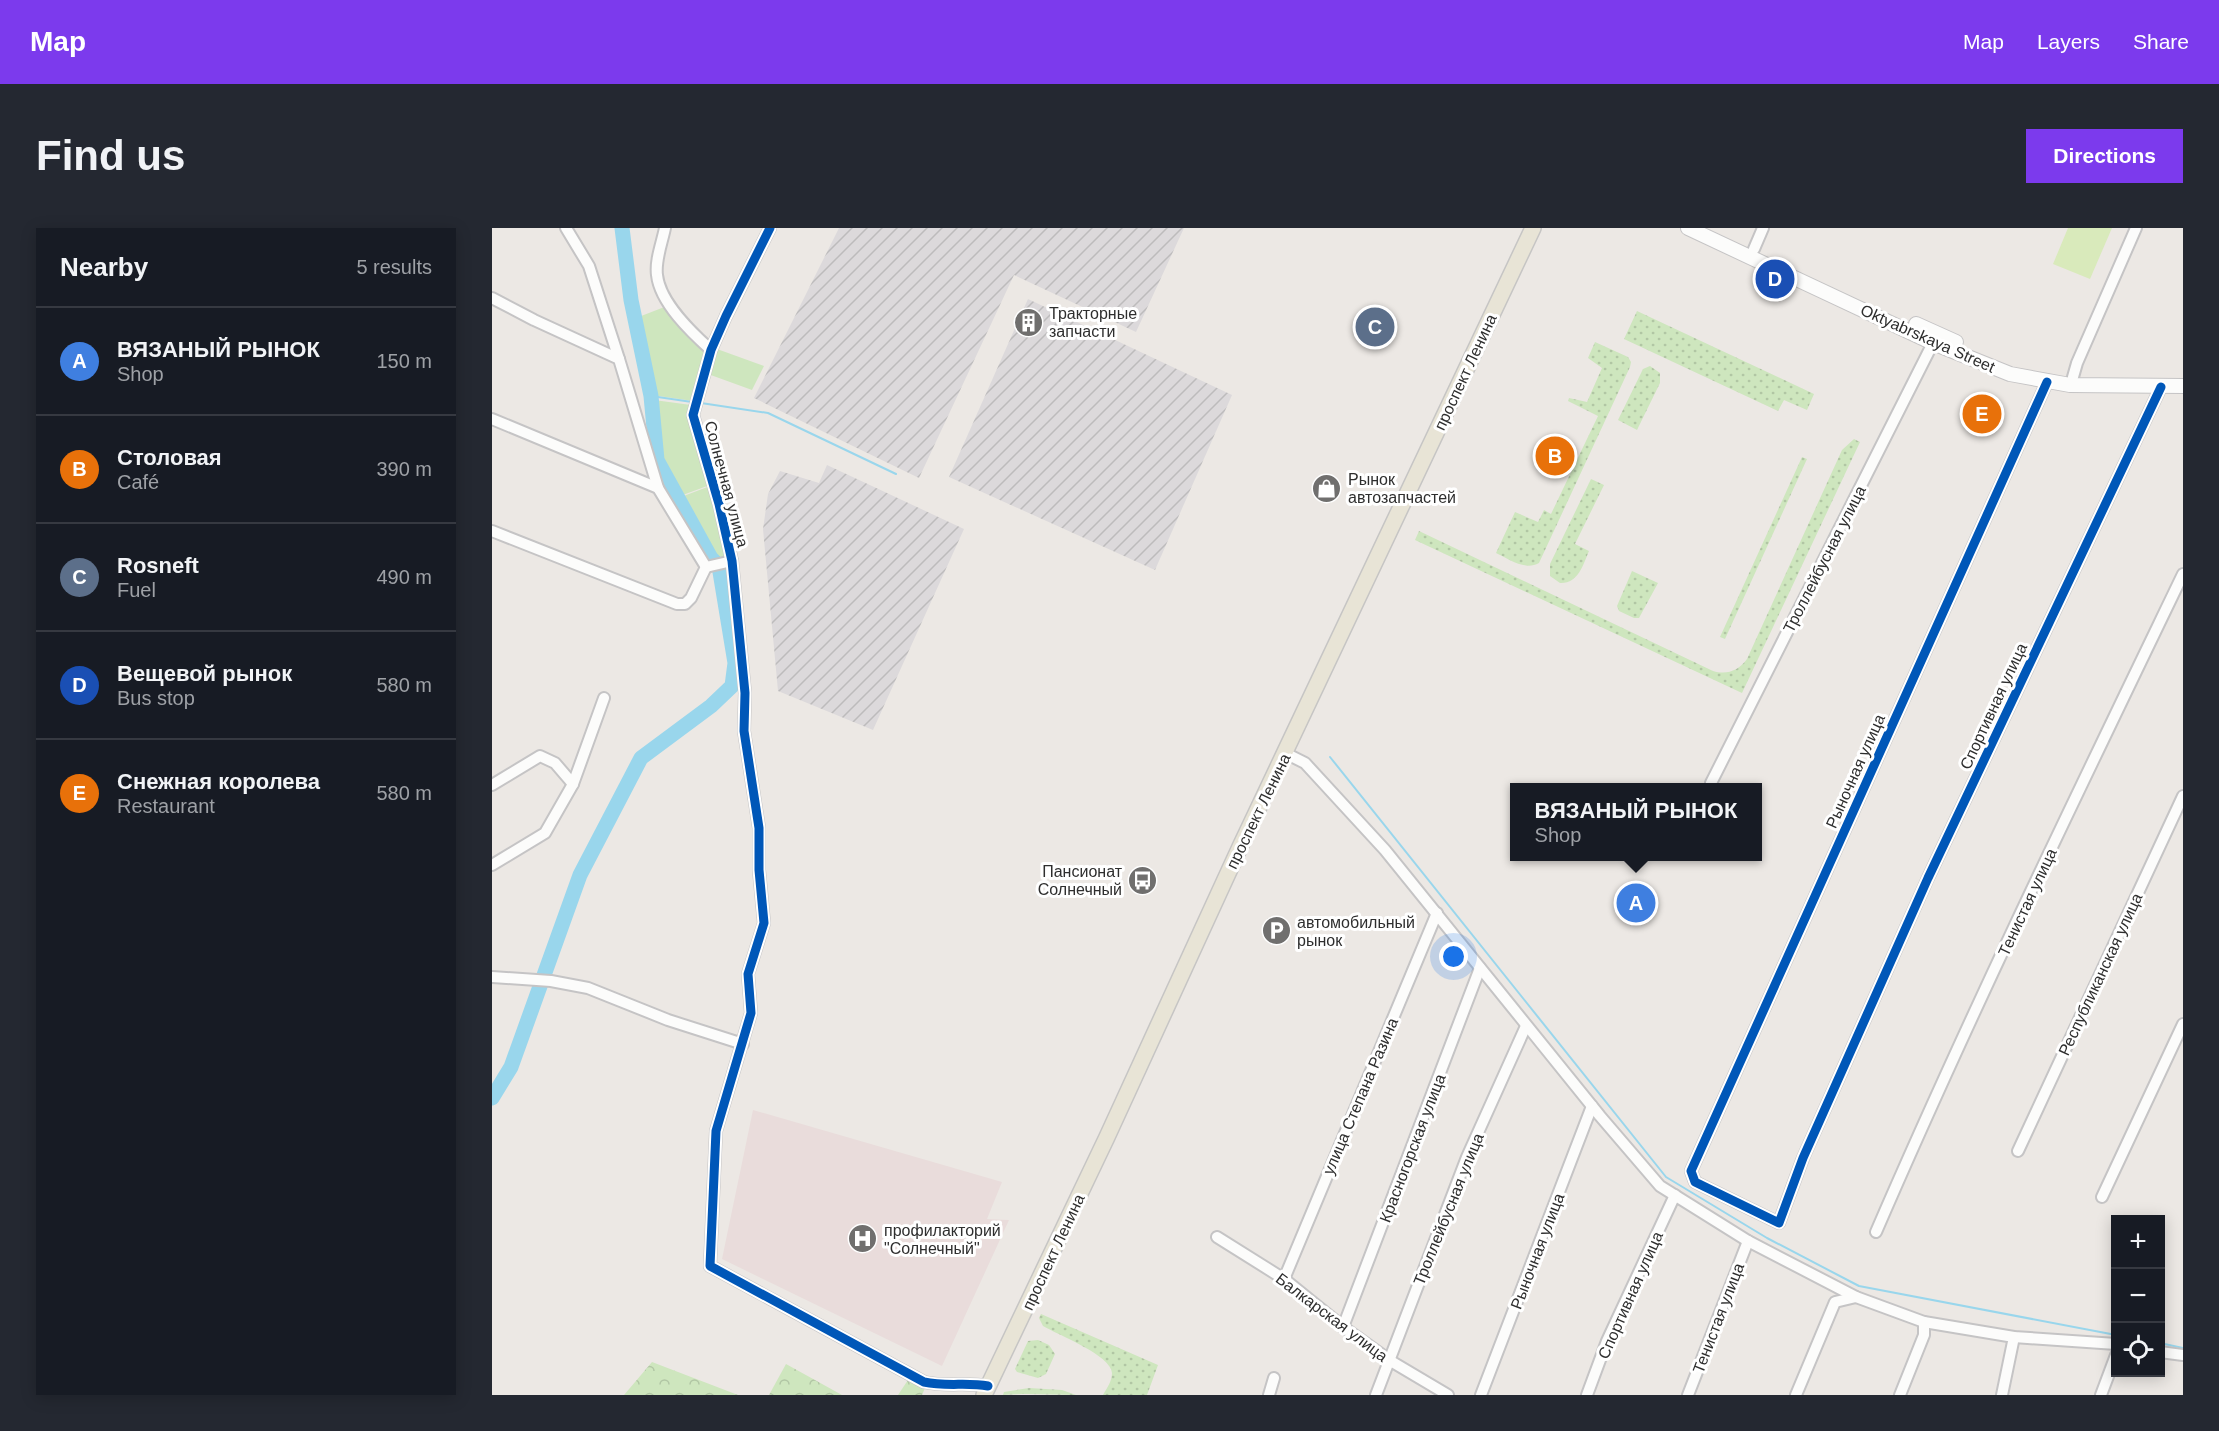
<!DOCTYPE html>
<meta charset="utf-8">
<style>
:root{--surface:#171b24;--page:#242831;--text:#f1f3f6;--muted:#9ea1a6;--line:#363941;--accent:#7c3aed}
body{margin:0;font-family:Arial,sans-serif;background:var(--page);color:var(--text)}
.controls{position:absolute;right:18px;bottom:18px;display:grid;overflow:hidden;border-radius:0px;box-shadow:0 3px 15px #0003}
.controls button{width:54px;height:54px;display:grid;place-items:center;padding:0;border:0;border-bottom:2px solid var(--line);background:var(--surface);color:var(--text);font:30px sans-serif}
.you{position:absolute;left:962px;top:729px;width:21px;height:21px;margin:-15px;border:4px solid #fff;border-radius:50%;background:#1a73e8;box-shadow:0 0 0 9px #1a73e833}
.badge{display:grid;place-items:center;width:39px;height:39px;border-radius:50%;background:var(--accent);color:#fff;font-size:20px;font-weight:700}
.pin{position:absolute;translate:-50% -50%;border:3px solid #fff;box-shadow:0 2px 6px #0006}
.popup{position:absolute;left:1018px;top:555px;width:252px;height:78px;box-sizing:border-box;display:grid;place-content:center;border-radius:0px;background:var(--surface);filter:drop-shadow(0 2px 4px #0005);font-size:20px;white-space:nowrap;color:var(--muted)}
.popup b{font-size:22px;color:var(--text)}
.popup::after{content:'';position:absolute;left:50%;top:100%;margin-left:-12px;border:12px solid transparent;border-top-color:var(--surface)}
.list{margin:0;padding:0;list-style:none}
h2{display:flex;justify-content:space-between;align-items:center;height:78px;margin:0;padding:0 24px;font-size:26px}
h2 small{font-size:20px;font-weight:400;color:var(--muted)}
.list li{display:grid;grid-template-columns:39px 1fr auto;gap:18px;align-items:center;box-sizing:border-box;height:108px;padding:0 24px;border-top:2px solid var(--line)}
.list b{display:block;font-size:22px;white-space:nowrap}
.list p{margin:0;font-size:20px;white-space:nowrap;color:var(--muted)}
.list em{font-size:20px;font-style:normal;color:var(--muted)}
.icon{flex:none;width:33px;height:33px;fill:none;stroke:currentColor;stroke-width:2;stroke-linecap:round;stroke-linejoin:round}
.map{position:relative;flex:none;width:1691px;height:1167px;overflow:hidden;border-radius:0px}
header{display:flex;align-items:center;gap:36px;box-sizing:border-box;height:84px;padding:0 30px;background:var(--accent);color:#fff}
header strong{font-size:28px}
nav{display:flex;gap:33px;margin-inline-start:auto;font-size:21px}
.intro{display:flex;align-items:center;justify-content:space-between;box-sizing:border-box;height:144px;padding:0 36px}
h1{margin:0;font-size:42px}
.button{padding:15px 27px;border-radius:0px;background:var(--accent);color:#fff;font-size:21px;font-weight:700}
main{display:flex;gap:36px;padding:0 36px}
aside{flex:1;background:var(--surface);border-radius:0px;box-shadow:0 3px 15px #0003}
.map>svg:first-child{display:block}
.industrial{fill:url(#industrial-furrows)}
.medical{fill:#e9dcdb}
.grass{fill:url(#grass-dots)}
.forest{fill:url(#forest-crowns)}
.garden{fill:#cee6be}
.pitch{fill:#d9eabb}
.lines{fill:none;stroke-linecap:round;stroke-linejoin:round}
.stream{stroke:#99d6ec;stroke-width:2}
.river{stroke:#99d6ec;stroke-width:15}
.minor-casing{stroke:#c5c4c5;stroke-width:14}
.secondary-casing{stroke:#c5c4c5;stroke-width:16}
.primary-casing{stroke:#c6c5c4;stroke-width:18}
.minor{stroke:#fcfcfb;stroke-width:10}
.secondary{stroke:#fcfcfb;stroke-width:14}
.primary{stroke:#e8e4d6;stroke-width:15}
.cycleway-casing{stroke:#fff;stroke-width:13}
.cycleway{stroke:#0057b8;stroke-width:9}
.labels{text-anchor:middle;stroke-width:6;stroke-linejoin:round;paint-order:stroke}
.poi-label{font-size:16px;fill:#2e2e2e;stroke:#fff;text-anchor:start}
.street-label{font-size:16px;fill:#2e2e2e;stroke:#fff}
</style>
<header>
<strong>Map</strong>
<nav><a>Map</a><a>Layers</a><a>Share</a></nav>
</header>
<div class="intro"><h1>Find us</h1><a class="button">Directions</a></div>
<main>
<aside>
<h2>Nearby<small>5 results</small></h2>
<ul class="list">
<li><span class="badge" style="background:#3f7fe0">A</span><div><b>ВЯЗАНЫЙ РЫНОК</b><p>Shop</p></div><em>150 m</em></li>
<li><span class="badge" style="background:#e8710a">B</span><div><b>Столовая</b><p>Café</p></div><em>390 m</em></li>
<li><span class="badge" style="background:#5c6f8a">C</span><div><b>Rosneft</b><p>Fuel</p></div><em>490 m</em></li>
<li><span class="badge" style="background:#1a4fb4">D</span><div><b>Вещевой рынок</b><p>Bus stop</p></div><em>580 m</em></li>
<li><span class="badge" style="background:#e8710a">E</span><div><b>Снежная королева</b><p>Restaurant</p></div><em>580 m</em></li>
</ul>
</aside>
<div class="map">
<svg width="1691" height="1167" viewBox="0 0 1691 1167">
<defs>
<pattern id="industrial-furrows" width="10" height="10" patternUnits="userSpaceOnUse" patternTransform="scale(1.5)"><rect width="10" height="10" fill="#dcd9db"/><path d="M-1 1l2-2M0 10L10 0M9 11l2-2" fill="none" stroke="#bdbbbc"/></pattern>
<pattern id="grass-dots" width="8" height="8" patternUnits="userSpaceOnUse" patternTransform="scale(1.5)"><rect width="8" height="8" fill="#cee6be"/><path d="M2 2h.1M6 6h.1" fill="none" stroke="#b1c6a4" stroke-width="1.8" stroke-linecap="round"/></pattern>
<pattern id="forest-crowns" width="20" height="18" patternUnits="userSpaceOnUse" patternTransform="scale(1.5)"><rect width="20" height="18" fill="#cee6be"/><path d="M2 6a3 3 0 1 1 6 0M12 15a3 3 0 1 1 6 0" fill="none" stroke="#b1c6a4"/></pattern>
</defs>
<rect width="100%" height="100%" fill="#ece8e4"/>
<!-- industrial -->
<g class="industrial">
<polygon points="347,0 692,0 644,104 522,47 427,250 262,170"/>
<polygon points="536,71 740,167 663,342 457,249"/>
<polygon points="335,237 472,301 381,502 286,463 271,301 276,266 288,243 327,255"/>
</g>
<!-- medical -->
<polygon class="medical" points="261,882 510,954 495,991 517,992 450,1138 230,1031"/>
<!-- grass -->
<g class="grass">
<polygon points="1145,83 1322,166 1315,182 1292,172 1286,183 1132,111"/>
<path d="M1103,114L1136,129L1139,134L1138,139L1047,335C1033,343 1017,331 1004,325L1023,284L1046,294L1052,282L1059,286L1106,188L1076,173L1077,170L1095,174L1110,140L1096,130Z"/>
<polygon points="1158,138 1168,145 1168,155 1145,202 1126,192 1151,141"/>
<path d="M1362,211L1368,214L1250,465L923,312L927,303L1221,443C1235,447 1246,443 1255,431L1350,222Z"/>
<polygon points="1310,229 1315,231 1233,411 1228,409"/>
<path d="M1099,251L1112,257L1083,316L1097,323C1091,337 1086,356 1068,355L1058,348V336Z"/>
<polygon points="1140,343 1166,355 1147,390 1142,390 1127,383 1125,378"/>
<path d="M549,1086L666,1137L655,1167H611C615,1160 620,1153 620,1145C619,1127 566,1107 551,1098L547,1090Z"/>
<polygon points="546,1112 557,1117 563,1126 554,1146 546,1150 525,1144 523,1141 536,1113"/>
<path d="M537,1160L570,1162L584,1167C559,1167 536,1165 511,1167L512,1164Z"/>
</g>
<!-- forest -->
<g class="forest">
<polygon points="160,1134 246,1167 132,1167"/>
<polygon points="294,1136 350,1167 277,1167"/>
<polygon points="416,1152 433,1160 430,1167 406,1167"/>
</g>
<!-- garden -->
<g class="garden">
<polygon points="175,78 216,124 201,173 160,167 144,90"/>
<polygon points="225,121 272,138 260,162 216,146"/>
<path d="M162,172L199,177C195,204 208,232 218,257L188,268L168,230Z"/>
<polygon points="218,258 237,332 224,333 189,269"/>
</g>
<!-- pitch -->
<polygon class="pitch" points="1576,0 1620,0 1598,51 1561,36"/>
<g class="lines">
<!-- stream -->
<g class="stream">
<polyline points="159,168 200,174"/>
<polyline points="209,175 276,185 404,246"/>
<polyline points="838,529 1174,949 1275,1010 1367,1058 1624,1107"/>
<polyline points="1668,1115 1691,1120"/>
</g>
<!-- river -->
<polyline class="river" points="0,870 19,839 88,647 149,530 219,478 240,458 243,435 227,338 219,330 165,232 159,168 139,72 130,0"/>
<defs>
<g id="minor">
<polyline points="74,0 97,38 127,131"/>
<path d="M173,0C170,15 163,32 165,47C168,75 200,105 219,122"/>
<path d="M278,0L234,88L219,122L201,187L227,276L240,333L253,465L252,503L267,600V642L272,695L256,746L259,785L224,903L218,1038L432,1154C454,1159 475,1154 496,1158"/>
<polyline points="1262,21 1271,0"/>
<polyline points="0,70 42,92 127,131 166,260"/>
<polyline points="1581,149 1585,135 1644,0"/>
<polyline points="1555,154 1199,943 1203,954 1287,995 1311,930 1436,650 1669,159"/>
<polyline points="0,191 166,260 214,339"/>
<polyline points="0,303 185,376 193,376 199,370 214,339"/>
<polyline points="214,339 240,333"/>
<polyline points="793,525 813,535 893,622 1108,888 1168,958 1256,1013 1364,1069 1432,1094 1522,1109 1624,1116"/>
<polyline points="1219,555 1444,109"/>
<polyline points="0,557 48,528 63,535 81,556"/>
<polyline points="0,637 53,605 81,556 112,470"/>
<polyline points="0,749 59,753 96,760 176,792 251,816"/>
<polyline points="1526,923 1691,568"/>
<polyline points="1610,969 1691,796"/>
<path d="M1384,1004C1480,782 1586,564 1691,346"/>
<polyline points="725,1009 792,1051 851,1099 897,1132 956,1167"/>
<polyline points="792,1051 945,685"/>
<polyline points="851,1099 988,740"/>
<polyline points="1668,1124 1691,1127"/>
<polyline points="777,1167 782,1150"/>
<polyline points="884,1167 975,929 1034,798"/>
<polyline points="989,1167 1100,878"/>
<polyline points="1095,1167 1115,1113 1183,967"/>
<polyline points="1196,1167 1256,1013"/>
<polyline points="1304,1167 1343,1074 1364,1069"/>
<polyline points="1408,1167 1432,1107 1432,1094"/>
<polyline points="1510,1167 1522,1109"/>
<polyline points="1609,1167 1624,1127"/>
</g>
<g id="secondary">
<polyline points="1196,0 1441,115 1518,146 1578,157 1691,158"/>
<polyline points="1424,96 1464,114"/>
</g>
<polyline id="primary" points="492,1167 615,909 748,619 1041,0"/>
</defs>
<!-- minor casing -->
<use href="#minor" class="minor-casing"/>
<!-- secondary casing -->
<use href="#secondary" class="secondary-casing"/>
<!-- primary casing -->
<use href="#primary" class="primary-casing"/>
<!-- minor -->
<use href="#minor" class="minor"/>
<!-- secondary -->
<use href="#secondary" class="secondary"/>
<!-- primary -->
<use href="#primary" class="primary"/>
<defs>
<g id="cycleway">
<path d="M278,0L234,88L219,122L201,187L227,276L240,333L253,465L252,503L267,600V642L272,695L256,746L259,785L224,903L218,1038L432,1154C454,1159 475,1154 496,1158"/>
<polyline points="1555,154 1199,943 1203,954 1287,995 1311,930 1436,650 1669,159"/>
</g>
</defs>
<!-- cycleway casing -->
<use href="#cycleway" class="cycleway-casing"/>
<!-- cycleway -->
<use href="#cycleway" class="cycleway"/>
</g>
<!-- icons -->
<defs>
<symbol id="building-disc" viewBox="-11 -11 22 22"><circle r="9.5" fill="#706f6e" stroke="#fff"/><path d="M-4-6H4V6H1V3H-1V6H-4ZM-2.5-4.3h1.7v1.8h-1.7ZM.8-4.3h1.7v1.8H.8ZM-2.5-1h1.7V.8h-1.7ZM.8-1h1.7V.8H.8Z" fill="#fff"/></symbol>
<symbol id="shop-disc" viewBox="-11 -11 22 22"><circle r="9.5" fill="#706f6e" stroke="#fff"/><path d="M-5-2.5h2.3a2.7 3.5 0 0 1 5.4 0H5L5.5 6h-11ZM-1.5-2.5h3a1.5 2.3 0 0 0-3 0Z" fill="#fff"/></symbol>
<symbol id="bus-disc" viewBox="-11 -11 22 22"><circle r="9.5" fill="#706f6e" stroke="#fff"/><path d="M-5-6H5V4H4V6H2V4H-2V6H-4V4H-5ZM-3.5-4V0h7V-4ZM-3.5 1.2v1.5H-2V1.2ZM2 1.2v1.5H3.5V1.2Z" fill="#fff"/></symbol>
<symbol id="parking-disc" viewBox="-11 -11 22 22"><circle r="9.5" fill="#706f6e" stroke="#fff"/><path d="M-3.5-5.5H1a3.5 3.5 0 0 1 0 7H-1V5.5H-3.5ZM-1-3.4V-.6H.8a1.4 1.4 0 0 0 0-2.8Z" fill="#fff"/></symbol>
<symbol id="hospital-disc" viewBox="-11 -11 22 22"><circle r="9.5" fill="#706f6e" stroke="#fff"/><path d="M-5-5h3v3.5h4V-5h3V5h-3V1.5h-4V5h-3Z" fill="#fff"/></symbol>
</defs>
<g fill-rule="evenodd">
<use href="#building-disc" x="520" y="78" width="33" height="33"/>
<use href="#shop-disc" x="818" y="244" width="33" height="33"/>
<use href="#bus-disc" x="634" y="636" width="33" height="33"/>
<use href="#parking-disc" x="768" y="686" width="33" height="33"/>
<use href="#hospital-disc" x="354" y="994" width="33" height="33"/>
</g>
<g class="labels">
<!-- poi labels -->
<g class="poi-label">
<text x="557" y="91">Тракторные<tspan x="557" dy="18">запчасти</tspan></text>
<text x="856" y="257">Рынок<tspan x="856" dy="18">автозапчастей</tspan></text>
<text x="630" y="649" text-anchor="end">Пансионат<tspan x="630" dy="18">Солнечный</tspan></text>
<text x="805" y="700">автомобильный<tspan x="805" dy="18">рынок</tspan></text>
<text x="392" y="1008">профилакторий<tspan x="392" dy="18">"Солнечный"</tspan></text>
</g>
<!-- street labels -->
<g class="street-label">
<text transform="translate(1436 110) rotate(24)" y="6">Oktyabrskaya Street</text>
<text transform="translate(973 144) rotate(-65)" y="6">проспект Ленина</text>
<text transform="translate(235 256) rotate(75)" y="6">Солнечная улица</text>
<text transform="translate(1332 331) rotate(-63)" y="6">Троллейбусная улица</text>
<text transform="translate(1501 478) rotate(-65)" y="6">Спортивная улица</text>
<text transform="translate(1363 543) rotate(-66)" y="6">Рыночная улица</text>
<text transform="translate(766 583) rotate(-64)" y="6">проспект Ленина</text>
<text transform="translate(1535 674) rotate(-65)" y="6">Тенистая улица</text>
<text transform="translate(1608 746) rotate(-65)" y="6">Республиканская улица</text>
<text transform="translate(868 868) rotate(-67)" y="6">улица Степана Разина</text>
<text transform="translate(920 920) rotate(-69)" y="6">Красногорская улица</text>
<text transform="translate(956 981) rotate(-68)" y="6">Троллейбусная улица</text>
<text transform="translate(1045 1023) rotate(-69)" y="6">Рыночная улица</text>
<text transform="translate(561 1024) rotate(-65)" y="6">проспект Ленина</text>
<text transform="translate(1138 1067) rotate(-66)" y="6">Спортивная улица</text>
<text transform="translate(840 1089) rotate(37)" y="6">Балкарская улица</text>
<text transform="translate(1226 1090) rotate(-69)" y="6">Тенистая улица</text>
</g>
</g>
</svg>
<div class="controls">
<button>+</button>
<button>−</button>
<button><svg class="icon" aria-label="locate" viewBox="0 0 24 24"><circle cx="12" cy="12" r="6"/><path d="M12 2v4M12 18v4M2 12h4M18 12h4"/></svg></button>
</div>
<div class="you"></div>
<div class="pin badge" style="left:1144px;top:675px;background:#3f7fe0">A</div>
<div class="popup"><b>ВЯЗАНЫЙ РЫНОК</b>Shop</div>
<div class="pin badge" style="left:1063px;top:228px;background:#e8710a">B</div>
<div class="pin badge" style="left:883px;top:99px;background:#5c6f8a">C</div>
<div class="pin badge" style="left:1283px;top:51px;background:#1a4fb4">D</div>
<div class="pin badge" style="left:1490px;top:186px;background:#e8710a">E</div>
</div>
</main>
